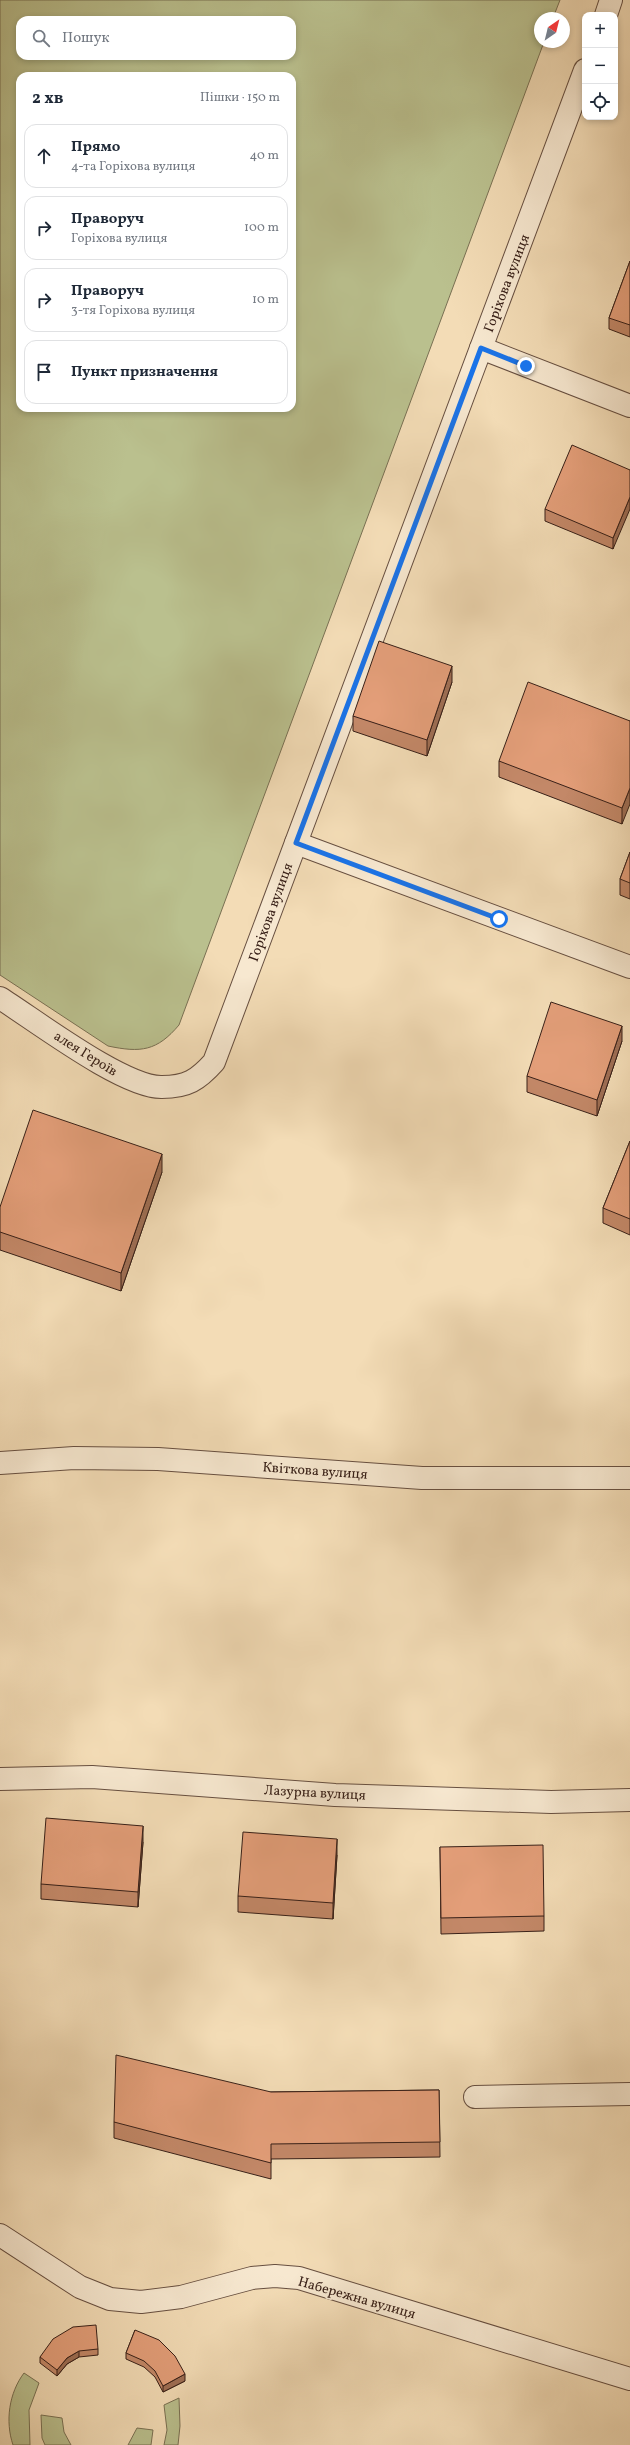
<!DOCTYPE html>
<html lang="uk">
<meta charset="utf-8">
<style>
:root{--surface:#fff;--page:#f2f2f3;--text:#1f2937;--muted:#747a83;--line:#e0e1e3}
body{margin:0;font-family:Vollkorn,serif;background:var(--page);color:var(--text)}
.controls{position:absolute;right:12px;top:12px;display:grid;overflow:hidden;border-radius:8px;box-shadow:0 2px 6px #0003}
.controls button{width:36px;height:36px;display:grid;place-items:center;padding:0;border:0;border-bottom:1px solid var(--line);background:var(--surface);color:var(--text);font:20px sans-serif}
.compass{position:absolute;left:534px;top:12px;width:36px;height:36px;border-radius:50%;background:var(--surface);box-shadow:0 2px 6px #0003;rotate:35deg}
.stop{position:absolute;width:12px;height:12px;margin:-9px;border:3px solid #1a73e8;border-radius:50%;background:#fff}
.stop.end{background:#1a73e8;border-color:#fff;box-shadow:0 1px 4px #0008}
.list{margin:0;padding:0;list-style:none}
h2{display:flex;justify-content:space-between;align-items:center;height:52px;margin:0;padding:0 16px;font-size:17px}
h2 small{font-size:13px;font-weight:400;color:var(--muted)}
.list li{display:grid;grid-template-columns:26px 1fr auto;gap:12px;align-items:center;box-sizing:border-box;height:64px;margin:0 8px 8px;padding:0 8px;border:1px solid var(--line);border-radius:12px}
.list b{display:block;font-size:15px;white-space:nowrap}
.list p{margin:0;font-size:13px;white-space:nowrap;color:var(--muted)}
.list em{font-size:13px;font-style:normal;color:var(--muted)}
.icon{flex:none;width:22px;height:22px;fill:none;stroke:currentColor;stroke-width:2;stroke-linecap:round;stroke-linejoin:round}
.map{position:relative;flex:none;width:630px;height:2445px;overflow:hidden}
.search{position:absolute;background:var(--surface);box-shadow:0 2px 6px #0003;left:16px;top:16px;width:280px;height:44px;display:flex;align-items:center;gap:10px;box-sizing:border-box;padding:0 14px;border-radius:12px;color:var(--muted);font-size:15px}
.panel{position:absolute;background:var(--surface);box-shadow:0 2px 6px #0003;left:16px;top:72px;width:280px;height:340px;border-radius:12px}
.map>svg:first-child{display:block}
.green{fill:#bac08e;stroke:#797053;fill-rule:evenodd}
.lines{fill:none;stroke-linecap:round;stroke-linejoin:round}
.minor-casing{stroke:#674f40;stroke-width:24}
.minor{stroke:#f7e8d0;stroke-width:22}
.wall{fill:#c38868;stroke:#382018}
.shaded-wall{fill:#9f6f55;stroke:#382018}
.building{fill:#e39e79;stroke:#382018}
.route{stroke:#1a73e8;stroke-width:5}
.labels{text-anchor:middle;stroke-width:3.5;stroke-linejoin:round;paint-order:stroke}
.street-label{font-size:14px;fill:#382018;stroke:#f7e8d0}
</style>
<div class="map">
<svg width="630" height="2445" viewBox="0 0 630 2445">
<rect width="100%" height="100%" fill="#f3dcb6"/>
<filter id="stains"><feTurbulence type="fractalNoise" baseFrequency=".005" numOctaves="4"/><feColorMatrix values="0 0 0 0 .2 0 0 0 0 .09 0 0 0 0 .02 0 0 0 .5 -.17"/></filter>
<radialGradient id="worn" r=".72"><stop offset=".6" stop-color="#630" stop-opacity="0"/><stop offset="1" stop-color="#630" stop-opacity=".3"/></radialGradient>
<!-- green -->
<g class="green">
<path d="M0,0H560L553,18H540V42H544L179,1025C157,1051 141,1053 108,1046L0,975ZM20,20H292V56H20ZM20,76H292V408H20Z"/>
<path d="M24,2373L39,2383L29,2410L30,2445H13C5,2421 9,2393 24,2373Z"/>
<polygon points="179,2398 180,2426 178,2445 164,2445 167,2430 164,2405"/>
<polygon points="41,2415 62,2418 64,2432 71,2445 45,2445 42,2438"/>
<polygon points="137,2428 153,2430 151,2445 128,2445"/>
</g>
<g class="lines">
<defs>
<g id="minor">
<polyline points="606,15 611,0"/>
<polyline points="481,348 630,406"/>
<polyline points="296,843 630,967"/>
<path d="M0,998C35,1020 124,1088 162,1087C187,1087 198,1080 214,1062L585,70"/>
<polyline points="0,1463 74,1458 158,1459 422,1478 630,1478"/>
<polyline points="0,1779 92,1777 335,1795 551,1802 630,1800"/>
<polyline points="475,2097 630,2094"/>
<polyline points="0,2235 80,2287 110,2299 141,2302 181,2297 252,2278 275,2276 299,2278 630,2379"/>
</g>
</defs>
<!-- minor casing -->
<use href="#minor" class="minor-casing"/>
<!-- minor -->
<use href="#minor" class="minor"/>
</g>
<!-- wall -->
<g class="wall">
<polygon points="630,261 630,337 609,329 609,318"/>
<polygon points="630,470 613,549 545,521 545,509"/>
<polygon points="452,682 427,756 353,731 353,716"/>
<polygon points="630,721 622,824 499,777 499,761"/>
<polygon points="630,852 630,899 620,895 620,879"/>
<polygon points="622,1041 597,1116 527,1092 527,1076"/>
<polygon points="630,1141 630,1235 603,1223 603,1208"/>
<polygon points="162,1172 121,1291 0,1250 0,1207"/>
<polygon points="143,1842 138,1907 41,1899 41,1884"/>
<polygon points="440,1847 544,1916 544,1931 441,1934"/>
<polygon points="337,1855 333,1919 238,1912 238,1896"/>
<polygon points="439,2090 440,2157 271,2159 271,2179 114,2138 114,2122 271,2092"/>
<polygon points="73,2327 98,2349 98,2355 79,2357 67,2364 57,2376 40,2363 40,2357"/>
<polygon points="135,2330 185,2381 163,2392 155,2377 144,2367 126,2359 126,2353"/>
</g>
<!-- shaded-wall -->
<g class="shaded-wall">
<polygon points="630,497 630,509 613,549 613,538"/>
<polygon points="452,666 452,682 427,756 427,740"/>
<polygon points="630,788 630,804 622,824 622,808"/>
<polygon points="622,1026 622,1041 597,1116 597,1100"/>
<polygon points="162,1154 162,1172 121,1291 121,1273"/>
<polygon points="143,1826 143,1842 138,1907 138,1892"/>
<polygon points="337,1839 337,1855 333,1919 333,1903"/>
<polygon points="79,2351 79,2357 67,2364 57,2376 57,2370 67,2358"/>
<polygon points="185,2374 185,2381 163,2392 163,2386"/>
</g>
<!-- building -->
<g class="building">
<polygon points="630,261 630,325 609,318"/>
<polygon points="572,445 630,470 630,497 613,538 545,509"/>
<polygon points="379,641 452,666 427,740 353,716"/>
<polygon points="528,682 630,721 630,788 622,808 499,761"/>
<polygon points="630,852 630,883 620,879"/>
<polygon points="551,1002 622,1026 597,1100 527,1076"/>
<polygon points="33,1110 162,1154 121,1273 0,1232 0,1207"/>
<polygon points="630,1141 630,1219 603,1208"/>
<polygon points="46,1818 143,1826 138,1892 41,1884"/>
<polygon points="243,1832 337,1839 333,1903 238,1896"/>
<polygon points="543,1845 544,1916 441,1918 440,1847"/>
<polygon points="116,2055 271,2092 439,2090 440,2142 271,2144 271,2163 114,2122"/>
<polygon points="96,2325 98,2349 79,2351 67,2358 57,2370 40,2357 53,2339 73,2327"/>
<polygon points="135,2330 159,2340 175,2356 185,2374 163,2386 155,2371 144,2361 126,2353"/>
</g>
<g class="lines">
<!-- route -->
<polyline class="route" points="499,919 296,843 481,348 526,366"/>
</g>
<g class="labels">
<!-- street labels -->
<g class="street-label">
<text transform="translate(506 283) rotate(-69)" y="5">Горіхова вулиця</text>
<text transform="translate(270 912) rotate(-70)" y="5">Горіхова вулиця</text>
<text transform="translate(86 1053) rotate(32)" y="5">алея Героїв</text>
<text transform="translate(315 1470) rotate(4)" y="5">Квіткова вулиця</text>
<text transform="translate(315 1792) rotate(3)" y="5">Лазурна вулиця</text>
<text transform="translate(357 2297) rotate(16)" y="5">Набережна вулиця</text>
</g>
</g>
<rect width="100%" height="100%" filter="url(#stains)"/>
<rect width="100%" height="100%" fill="url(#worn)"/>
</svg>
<div class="controls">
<button>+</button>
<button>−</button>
<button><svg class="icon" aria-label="locate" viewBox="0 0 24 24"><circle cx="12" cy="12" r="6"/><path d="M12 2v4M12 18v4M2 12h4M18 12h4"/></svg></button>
</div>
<svg class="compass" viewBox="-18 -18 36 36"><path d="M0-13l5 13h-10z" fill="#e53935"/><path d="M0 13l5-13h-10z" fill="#747a83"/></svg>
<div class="stop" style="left:499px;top:919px"></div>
<div class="stop end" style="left:526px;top:366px"></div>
<div class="search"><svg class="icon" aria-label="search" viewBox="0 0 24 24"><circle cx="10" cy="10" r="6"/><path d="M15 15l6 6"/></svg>Пошук</div>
<section class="panel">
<h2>2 хв<small>Пішки · 150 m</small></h2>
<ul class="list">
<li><svg class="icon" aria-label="ahead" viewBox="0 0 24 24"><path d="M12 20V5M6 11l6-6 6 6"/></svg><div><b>Прямо</b><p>4-та Горіхова вулиця</p></div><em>40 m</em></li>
<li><svg class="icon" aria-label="right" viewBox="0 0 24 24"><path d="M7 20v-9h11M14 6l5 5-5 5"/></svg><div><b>Праворуч</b><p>Горіхова вулиця</p></div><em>100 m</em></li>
<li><svg class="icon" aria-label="right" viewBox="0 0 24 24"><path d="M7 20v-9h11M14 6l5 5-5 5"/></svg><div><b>Праворуч</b><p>3-тя Горіхова вулиця</p></div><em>10 m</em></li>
<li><svg class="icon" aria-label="arrive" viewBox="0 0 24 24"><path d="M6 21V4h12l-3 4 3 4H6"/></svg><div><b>Пункт призначення</b></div></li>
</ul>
</section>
</div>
